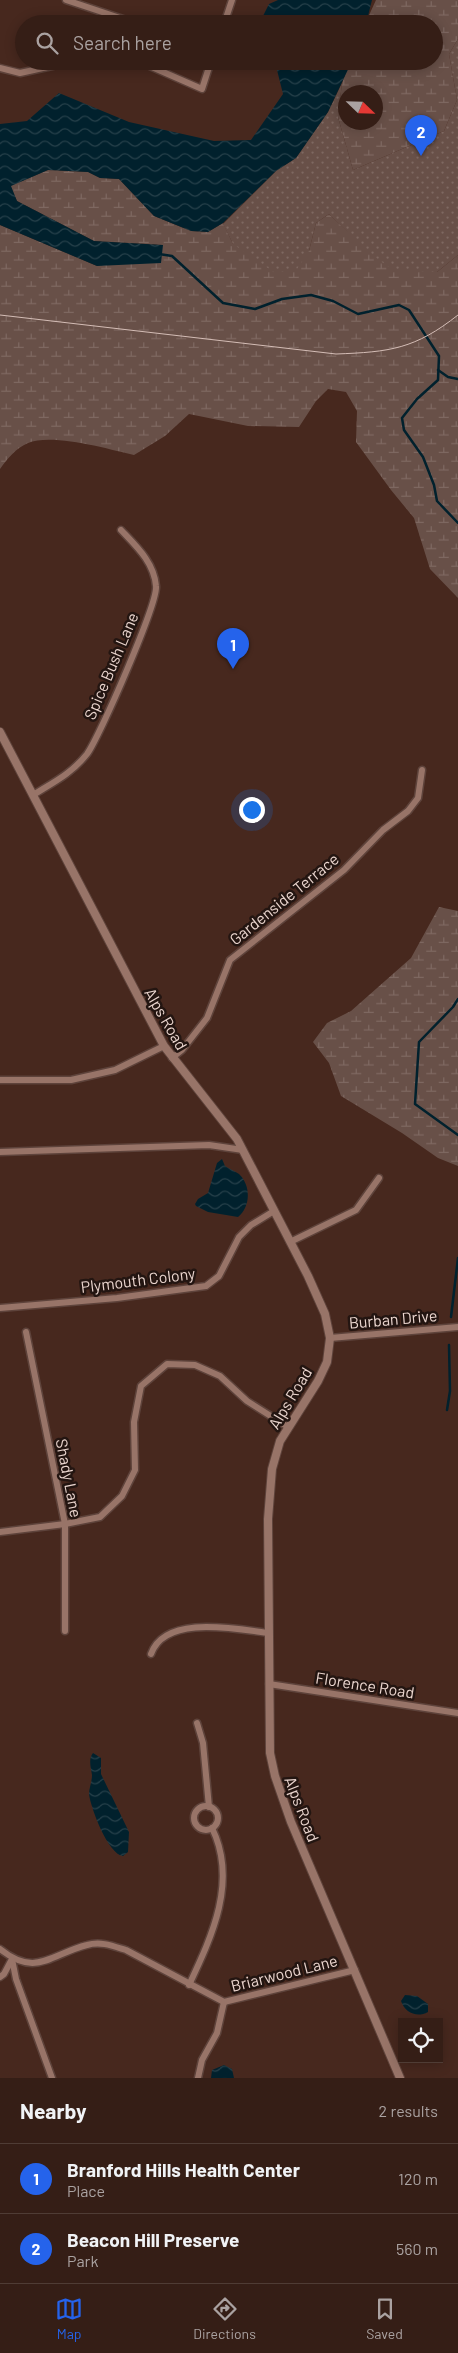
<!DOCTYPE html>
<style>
:root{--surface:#351e16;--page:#3d271f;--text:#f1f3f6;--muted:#aaa2a1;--line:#4f3c35;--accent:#2563eb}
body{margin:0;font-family:Barlow,sans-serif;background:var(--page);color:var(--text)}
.controls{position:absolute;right:15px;bottom:15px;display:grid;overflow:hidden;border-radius:0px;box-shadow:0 2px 12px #0003}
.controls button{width:45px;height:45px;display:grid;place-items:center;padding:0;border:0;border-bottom:1px solid var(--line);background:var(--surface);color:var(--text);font:25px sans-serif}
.compass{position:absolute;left:338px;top:85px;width:45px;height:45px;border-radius:50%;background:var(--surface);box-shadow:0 2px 12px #0003;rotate:113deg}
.you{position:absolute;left:251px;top:809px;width:18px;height:18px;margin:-12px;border:4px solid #fff;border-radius:50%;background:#1a73e8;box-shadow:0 0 0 8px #1a73e833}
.badge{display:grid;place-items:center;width:32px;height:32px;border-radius:50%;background:var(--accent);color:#fff;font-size:16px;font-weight:700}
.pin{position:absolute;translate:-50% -41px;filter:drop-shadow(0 1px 2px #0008)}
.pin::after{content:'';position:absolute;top:26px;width:18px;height:15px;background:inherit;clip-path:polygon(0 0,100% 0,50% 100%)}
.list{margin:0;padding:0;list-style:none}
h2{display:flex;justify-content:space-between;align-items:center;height:65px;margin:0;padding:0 20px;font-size:21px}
h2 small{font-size:16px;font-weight:400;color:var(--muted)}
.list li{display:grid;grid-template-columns:32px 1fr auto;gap:15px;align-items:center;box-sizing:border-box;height:70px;padding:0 20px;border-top:1px solid var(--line)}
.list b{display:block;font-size:19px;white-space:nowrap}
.list p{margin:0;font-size:16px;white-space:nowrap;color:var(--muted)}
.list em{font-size:16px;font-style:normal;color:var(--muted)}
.icon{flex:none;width:28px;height:28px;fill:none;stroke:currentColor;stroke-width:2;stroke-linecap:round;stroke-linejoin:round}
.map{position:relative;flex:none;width:458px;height:2078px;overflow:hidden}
.search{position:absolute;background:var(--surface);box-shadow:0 2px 12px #0003;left:15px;right:15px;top:15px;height:55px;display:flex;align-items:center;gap:12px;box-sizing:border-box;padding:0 18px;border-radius:28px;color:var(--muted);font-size:19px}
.sheet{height:205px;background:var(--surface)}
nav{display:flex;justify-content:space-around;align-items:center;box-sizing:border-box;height:70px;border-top:1px solid var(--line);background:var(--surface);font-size:14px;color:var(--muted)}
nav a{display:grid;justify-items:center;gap:2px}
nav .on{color:var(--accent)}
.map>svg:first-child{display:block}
.wetland{fill:url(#wetland-marsh);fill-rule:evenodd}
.park{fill:url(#park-dots)}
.water{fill:url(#water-waves)}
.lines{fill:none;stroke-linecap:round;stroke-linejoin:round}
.stream{stroke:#01212d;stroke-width:2.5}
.minor-casing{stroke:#5e433b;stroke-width:9}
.tertiary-casing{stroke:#5e433b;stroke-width:10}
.minor{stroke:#987468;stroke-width:6}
.tertiary{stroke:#987468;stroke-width:8}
.tram{stroke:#d4bdb6;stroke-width:1}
.labels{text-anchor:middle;stroke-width:5;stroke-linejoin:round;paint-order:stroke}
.street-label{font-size:16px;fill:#ebd6cf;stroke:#231511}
</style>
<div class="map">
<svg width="458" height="2078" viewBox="0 0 458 2078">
<defs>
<pattern id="wetland-marsh" width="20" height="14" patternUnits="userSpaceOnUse" patternTransform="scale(1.25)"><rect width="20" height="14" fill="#685048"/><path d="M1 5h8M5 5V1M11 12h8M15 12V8" fill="none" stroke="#7e6861"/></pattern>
<pattern id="park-dots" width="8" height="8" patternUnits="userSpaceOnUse" patternTransform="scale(1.25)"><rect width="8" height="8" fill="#685048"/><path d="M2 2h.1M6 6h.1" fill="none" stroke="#7e6861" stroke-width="1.8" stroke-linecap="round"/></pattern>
<pattern id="water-waves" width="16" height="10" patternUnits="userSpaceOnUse" patternTransform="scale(1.25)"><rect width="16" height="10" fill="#01212d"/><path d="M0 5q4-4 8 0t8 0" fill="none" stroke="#26404a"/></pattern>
</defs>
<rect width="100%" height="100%" fill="#47281e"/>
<!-- wetland -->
<g class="wetland">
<path d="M376,0H458V39L449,54L457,100L444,131L353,170L338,117L342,83L350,61H434V24H365ZM346,92H376V122H346Z"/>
<path d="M48,170L88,172L100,178L119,179L154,216L191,231L208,232L223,223L233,244L309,251L316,223L329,214L347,231L437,272L458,255V598L430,569L414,518L391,490L356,442L357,411L346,392L328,389L316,401L299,427L248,426L189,414L165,436L134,455C108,449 52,433 28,443C16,448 7,459 0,469V225L97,266L163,245L94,241L17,201L10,186Z"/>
<polygon points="439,907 458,911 458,1166 438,1158 402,1133 341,1096 329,1063 313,1042 327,1023 351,1011 411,958"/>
</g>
<!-- park -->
<polygon class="park" points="458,39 458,255 437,272 393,270 368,252 329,214 316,223 309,251 297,269 275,273 233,244 223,224 276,171 296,158 328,112 342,83 338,117 353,170 444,131 457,100 449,54"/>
<!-- water -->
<g class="water">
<polygon points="278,0 372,0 366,24 259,24 269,4"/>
<polygon points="266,61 352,61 328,112 296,158 276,171 223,223 208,232 191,231 154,216 119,179 100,178 88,172 48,170 11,186 17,201 94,241 163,245 161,263 97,266 0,225 0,124 27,121 59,93 129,122 214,141 251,140 283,94 277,70"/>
<path d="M222,1159L225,1166C229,1169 235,1171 239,1174C251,1185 251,1207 238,1217L208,1212L196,1206L195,1204L198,1199L208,1193L217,1163Z"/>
<path d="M93,1753L101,1758V1774L129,1832L128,1852L123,1856C108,1854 91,1809 89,1794C89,1788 92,1782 92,1775C91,1768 88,1759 93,1753Z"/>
<path d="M405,1995L417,1996L428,2004V2012C417,2018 405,2013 401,2001Z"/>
<polygon points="224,2065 232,2069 234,2078 211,2078 212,2070"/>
</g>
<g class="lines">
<!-- stream -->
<g class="stream">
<polyline points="159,254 172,256 223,303 255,309 282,299 311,295 333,301 358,314 399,305 409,310 439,356 438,380 417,399 402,418 404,430 423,457 434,485 437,501 458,523"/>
<polyline points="438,370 448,377 458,379"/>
<polyline points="458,999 453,1007 419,1042 415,1104 458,1135"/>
<polyline points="451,1317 458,1258"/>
<polyline points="447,1410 450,1391 449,1345"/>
</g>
<defs>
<g id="minor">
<polyline points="66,0 126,20 127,24"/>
<polyline points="224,24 232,0"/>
<polyline points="138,61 202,89 211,61"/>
<polyline points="0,68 20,73 75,61"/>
<path d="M33,795C54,782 71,774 87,754C99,738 158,603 156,586C154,562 136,546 121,530"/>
<polyline points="172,1058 182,1050 207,1018 230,960 344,870 383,830 408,811 418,798 422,770"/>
<polyline points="0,1080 71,1080 115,1070 164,1046"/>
<polyline points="0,1152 209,1145 243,1150"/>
<polyline points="290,1242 356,1210 379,1178"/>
<polyline points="0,1308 117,1298 206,1286 219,1276 239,1237 251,1225 274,1211"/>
<polyline points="26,1332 65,1524 65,1631"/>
<polyline points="330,1338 458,1327"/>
<polyline points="0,1532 65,1524 100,1517 122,1496 135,1470 134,1422 141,1386 167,1364 195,1365 220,1376 247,1401 288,1427"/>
<path d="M151,1654C165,1614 236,1629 269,1633"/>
<polyline points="269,1684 458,1713"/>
<polyline points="197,1723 203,1743 209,1807"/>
<circle cx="206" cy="1818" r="12"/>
<path d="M0,1949C36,1978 51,1954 87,1945C101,1941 113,1946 126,1950L224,2002L355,1970"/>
<polyline points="12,1959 16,1979 52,2078"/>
<polyline points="0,1977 4,1974 12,1959"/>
<path d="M189,1985C212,1936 238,1881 212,1828"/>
<polyline points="198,2078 202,2060 217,2033 224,2002"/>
</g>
<polyline id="tertiary" points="0,732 164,1046 237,1139 308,1276 325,1314 330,1338 327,1362 318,1381 280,1441 272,1469 268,1519 270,1753 275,1776 291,1822 400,2078"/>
</defs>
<!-- minor casing -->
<use href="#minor" class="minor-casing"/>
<!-- tertiary casing -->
<use href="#tertiary" class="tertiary-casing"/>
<!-- minor -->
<use href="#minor" class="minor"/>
<!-- tertiary -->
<use href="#tertiary" class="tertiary"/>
<!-- tram -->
<path class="tram" d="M0,315L336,354C390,352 415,349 458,315"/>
</g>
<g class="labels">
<!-- street labels -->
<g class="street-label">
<text transform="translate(111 666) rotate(-67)" y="6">Spice Bush Lane</text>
<text transform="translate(284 899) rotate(-39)" y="6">Gardenside Terrace</text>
<text transform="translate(166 1019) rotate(60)" y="6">Alps Road</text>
<text transform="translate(138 1280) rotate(-7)" y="6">Plymouth Colony</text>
<text transform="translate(393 1319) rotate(-5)" y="6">Burban Drive</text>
<text transform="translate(290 1398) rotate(-59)" y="6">Alps Road</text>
<text transform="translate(69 1478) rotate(79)" y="6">Shady Lane</text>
<text transform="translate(365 1685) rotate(9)" y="6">Florence Road</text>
<text transform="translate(302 1809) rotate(69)" y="6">Alps Road</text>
<text transform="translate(284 1973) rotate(-14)" y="6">Briarwood Lane</text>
</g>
</g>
</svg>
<div class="controls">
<button><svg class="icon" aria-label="locate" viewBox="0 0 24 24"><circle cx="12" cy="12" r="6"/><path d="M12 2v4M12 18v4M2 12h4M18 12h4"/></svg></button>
</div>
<svg class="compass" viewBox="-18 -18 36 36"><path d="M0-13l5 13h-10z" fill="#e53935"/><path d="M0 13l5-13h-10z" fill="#aaa2a1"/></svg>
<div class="you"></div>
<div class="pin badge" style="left:233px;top:669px">1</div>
<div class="pin badge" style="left:421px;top:156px">2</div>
<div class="search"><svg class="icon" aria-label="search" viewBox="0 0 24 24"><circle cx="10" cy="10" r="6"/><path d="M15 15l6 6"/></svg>Search here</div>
</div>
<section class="sheet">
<h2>Nearby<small>2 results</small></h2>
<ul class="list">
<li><span class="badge">1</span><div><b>Branford Hills Health Center</b><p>Place</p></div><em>120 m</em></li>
<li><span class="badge">2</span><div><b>Beacon Hill Preserve</b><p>Park</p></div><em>560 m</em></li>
</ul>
</section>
<nav>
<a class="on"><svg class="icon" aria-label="map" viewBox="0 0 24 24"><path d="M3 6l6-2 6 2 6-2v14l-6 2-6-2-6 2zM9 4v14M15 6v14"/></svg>Map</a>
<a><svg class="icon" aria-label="directions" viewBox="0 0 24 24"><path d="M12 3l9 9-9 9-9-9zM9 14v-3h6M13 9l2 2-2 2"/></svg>Directions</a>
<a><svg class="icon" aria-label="saved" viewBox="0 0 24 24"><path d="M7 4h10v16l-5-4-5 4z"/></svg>Saved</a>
</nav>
